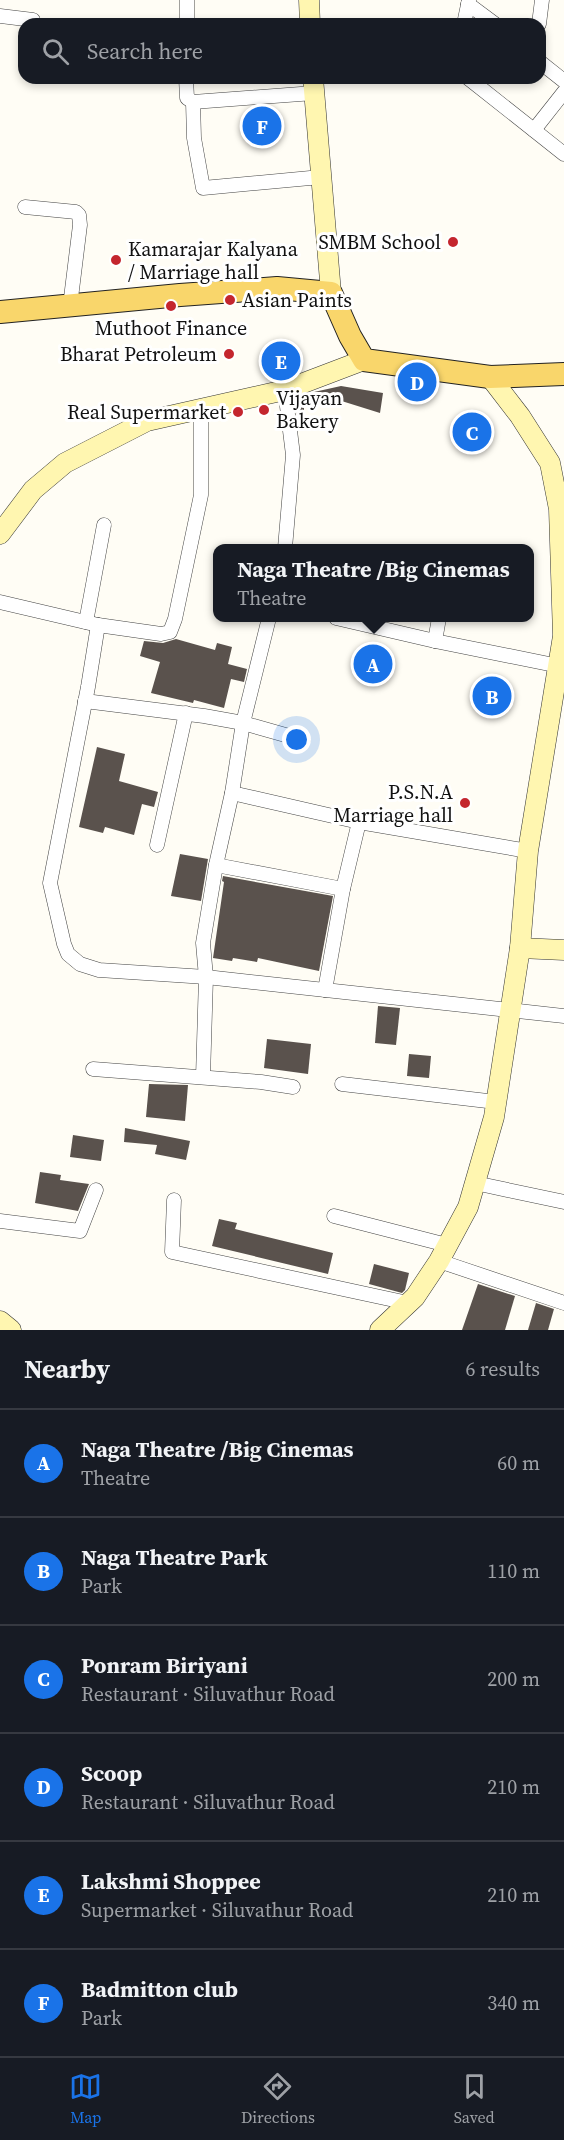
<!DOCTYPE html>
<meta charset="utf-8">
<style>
:root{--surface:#171b24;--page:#20242c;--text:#f1f3f6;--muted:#9ea1a6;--line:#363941;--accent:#1a73e8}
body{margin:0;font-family:"Source Serif 4",serif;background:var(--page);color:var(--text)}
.you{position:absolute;left:297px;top:740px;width:21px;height:21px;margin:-15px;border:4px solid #fff;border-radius:50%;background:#1a73e8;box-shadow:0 0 0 9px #1a73e833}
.badge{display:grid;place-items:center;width:39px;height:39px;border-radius:50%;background:var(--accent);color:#fff;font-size:20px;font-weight:700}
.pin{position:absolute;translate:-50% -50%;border:3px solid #fff;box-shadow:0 2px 6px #0006}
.popup{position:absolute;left:213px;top:544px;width:321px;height:78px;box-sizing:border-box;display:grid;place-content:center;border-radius:12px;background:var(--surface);filter:drop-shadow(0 2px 4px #0005);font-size:20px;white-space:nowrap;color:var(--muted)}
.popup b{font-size:22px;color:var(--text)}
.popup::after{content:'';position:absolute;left:50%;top:100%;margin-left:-12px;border:12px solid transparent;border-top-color:var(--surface)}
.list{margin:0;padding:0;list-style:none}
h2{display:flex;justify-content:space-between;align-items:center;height:78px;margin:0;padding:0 24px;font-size:26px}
h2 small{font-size:20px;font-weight:400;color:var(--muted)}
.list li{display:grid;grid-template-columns:39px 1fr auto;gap:18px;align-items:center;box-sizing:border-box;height:108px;padding:0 24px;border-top:2px solid var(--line)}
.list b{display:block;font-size:22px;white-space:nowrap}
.list p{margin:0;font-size:20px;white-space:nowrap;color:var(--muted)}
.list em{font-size:20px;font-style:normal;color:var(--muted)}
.icon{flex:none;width:33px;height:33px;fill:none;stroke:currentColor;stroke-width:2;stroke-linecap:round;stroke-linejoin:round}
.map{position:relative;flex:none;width:564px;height:1330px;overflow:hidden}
.search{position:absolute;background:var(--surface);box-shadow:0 3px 9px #0003;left:18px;right:18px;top:18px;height:66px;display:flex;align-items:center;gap:15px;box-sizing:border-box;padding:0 21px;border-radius:18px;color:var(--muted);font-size:22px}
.sheet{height:726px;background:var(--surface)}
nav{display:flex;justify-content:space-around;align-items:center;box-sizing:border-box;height:84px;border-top:2px solid var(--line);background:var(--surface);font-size:16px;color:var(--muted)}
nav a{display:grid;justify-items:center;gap:3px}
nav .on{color:var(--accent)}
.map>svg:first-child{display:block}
.building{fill:#5a524d}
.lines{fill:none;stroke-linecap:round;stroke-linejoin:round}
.street-casing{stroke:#444;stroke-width:15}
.secondary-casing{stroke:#333;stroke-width:21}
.primary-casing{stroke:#222;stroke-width:24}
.street{stroke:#fff;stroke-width:14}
.secondary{stroke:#fff6b0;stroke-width:20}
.primary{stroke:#f9d66b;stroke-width:22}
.poi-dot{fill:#c4262e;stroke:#fff;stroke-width:2}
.labels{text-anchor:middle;stroke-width:6;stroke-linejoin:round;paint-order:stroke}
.poi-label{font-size:20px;fill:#111;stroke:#fff;text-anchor:end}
</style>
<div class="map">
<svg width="564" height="1330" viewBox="0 0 564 1330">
<rect width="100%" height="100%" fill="#fffdf5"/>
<!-- building -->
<g class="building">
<polygon points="341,386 383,393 380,413 332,398 304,401 304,411 297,415 295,399 314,392"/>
<polygon points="176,639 215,650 217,643 232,647 228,664 247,669 244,682 231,679 224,708 194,700 193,703 151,693 160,662 140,656 144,641 163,643"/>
<polygon points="97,747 125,754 119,781 158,792 154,807 142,804 134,835 105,827 103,833 79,827"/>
<polygon points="180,854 208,859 201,901 171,896"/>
<polygon points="223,876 333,896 319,971 258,958 257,962 233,958 232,961 213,958 224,882 222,881"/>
<polygon points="378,1006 400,1008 396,1045 375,1043"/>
<polygon points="267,1039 311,1044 308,1074 264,1068"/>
<polygon points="409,1054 431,1056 429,1078 407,1076"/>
<polygon points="149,1084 188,1085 185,1121 146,1117"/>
<polygon points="125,1128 190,1141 186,1160 155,1154 157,1145 124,1142"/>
<polygon points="73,1135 104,1140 101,1161 70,1157"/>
<polygon points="40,1172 61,1175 60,1180 89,1184 78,1211 35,1203"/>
<polygon points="219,1219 237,1223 235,1229 333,1253 328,1274 212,1246"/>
<polygon points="374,1264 409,1273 405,1290 402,1293 369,1284"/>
<polygon points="478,1284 515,1296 505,1330 462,1330"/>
<polygon points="536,1303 554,1309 548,1330 528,1330"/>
</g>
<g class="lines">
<defs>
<g id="street">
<polyline points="468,4 495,24"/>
<polyline points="0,16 33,20"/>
<polyline points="187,24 187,0"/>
<polyline points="464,24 469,0"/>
<polyline points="539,24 542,0"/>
<polyline points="540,62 564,81"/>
<polyline points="186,78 187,98 193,102 314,93"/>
<polyline points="468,78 564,154"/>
<polyline points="193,102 194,138 203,188 321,177"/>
<polyline points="534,130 564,92"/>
<polyline points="25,207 76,212 79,215 80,225 70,306"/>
<polyline points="285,548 293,455 285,390"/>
<polyline points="0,602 98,625 161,634 170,632 175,619 201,495 201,408"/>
<polyline points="336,618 435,641 559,666"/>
<polyline points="86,622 104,525"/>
<polyline points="98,625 88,687 50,883 64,944 68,954 80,964 99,970 206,977 564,1016"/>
<polyline points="435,641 439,618"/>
<polyline points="85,701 204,716 243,723 303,740"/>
<polyline points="232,793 359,822 528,851"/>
<polyline points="157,845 186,713"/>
<polyline points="216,865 343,889"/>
<polyline points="325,990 343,889 359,822"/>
<polyline points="93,1069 261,1082 293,1087"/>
<polyline points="203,1077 206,977 203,943 216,865 232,793 243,723 269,618"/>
<polyline points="342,1084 496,1102"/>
<polyline points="475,1183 564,1202"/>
<polyline points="174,1200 172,1252 408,1303"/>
<polyline points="334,1216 447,1245"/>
<polyline points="0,1221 80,1231 96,1190"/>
<polyline points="439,1261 564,1303"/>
</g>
<g id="secondary">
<polyline points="309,0 310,24"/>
<polyline points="313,78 331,293"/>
<polyline points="0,534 33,490 65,463 147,421 285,390 364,360"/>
<polyline points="520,948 564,950"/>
<polyline points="0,1321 11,1330"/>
<polyline points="380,1330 415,1297 439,1261 468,1207 494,1117 520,948 528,851 563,636 559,509 550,463 520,416 490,377"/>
</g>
<polyline id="primary" points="0,312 180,295 277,288 331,293 350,336 364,360 490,377 564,374"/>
</defs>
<!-- street casing -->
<use href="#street" class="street-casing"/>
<!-- secondary casing -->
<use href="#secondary" class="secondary-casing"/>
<!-- primary casing -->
<use href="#primary" class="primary-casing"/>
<!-- street -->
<use href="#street" class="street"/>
<!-- secondary -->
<use href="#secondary" class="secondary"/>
<!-- primary -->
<use href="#primary" class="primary"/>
</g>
<!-- markers -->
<g class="poi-dot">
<circle cx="453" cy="242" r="6"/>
<circle cx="116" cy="260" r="6"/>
<circle cx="230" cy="300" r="6"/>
<circle cx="171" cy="306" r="6"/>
<circle cx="229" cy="354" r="6"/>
<circle cx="264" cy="410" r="6"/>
<circle cx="238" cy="412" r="6"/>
<circle cx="465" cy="803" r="6"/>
</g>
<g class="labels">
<!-- poi labels -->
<g class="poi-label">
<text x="441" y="249">SMBM School</text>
<text x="128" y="256" text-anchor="start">Kamarajar Kalyana<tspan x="128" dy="23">/ Marriage hall</tspan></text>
<text x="242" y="307" text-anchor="start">Asian Paints</text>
<text x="171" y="335" text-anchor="middle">Muthoot Finance</text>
<text x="217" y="361">Bharat Petroleum</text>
<text x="276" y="405" text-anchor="start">Vijayan<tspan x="276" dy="23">Bakery</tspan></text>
<text x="226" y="419">Real Supermarket</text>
<text x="453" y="799">P.S.N.A<tspan x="453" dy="23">Marriage hall</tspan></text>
</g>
</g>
</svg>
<div class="you"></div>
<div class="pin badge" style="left:373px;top:664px">A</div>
<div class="popup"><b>Naga Theatre /Big Cinemas</b>Theatre</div>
<div class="pin badge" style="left:492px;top:696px">B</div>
<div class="pin badge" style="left:472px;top:432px">C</div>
<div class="pin badge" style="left:417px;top:382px">D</div>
<div class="pin badge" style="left:281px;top:361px">E</div>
<div class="pin badge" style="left:262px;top:126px">F</div>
<div class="search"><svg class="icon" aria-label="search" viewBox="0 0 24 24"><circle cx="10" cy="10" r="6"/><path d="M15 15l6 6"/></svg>Search here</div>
</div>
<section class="sheet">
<h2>Nearby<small>6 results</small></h2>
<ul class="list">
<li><span class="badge">A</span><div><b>Naga Theatre /Big Cinemas</b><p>Theatre</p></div><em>60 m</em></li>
<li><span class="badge">B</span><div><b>Naga Theatre Park</b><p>Park</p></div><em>110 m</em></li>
<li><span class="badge">C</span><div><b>Ponram Biriyani</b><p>Restaurant · Siluvathur Road</p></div><em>200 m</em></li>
<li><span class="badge">D</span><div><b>Scoop</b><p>Restaurant · Siluvathur Road</p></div><em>210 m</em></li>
<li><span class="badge">E</span><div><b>Lakshmi Shoppee</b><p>Supermarket · Siluvathur Road</p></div><em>210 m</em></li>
<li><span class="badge">F</span><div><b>Badmitton club</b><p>Park</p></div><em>340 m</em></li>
</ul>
</section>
<nav>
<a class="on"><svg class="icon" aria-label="map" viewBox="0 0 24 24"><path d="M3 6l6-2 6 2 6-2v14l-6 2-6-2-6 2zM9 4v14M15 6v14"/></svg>Map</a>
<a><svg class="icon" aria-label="directions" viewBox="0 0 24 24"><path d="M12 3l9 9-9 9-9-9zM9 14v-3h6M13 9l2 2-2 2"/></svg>Directions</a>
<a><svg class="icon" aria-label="saved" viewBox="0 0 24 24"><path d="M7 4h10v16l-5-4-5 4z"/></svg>Saved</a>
</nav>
